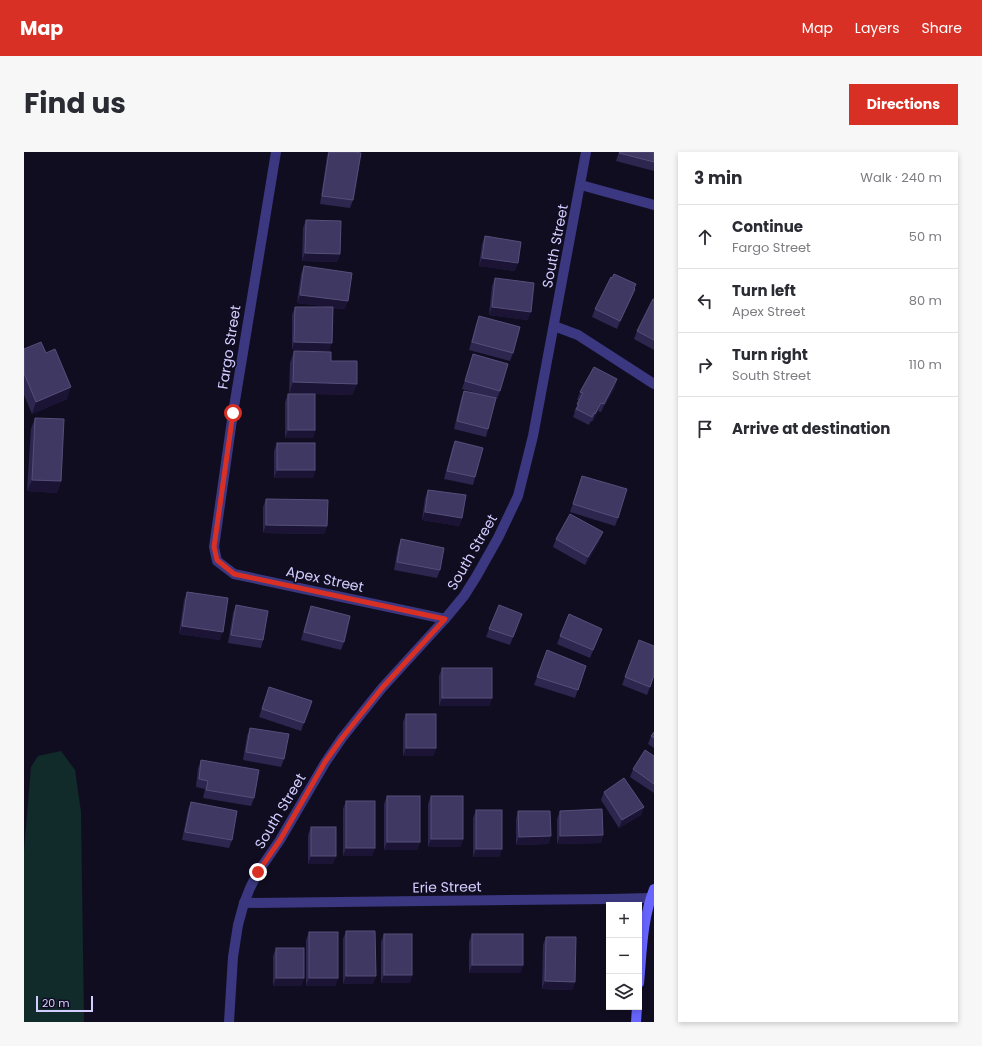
<!DOCTYPE html>
<meta charset="utf-8">
<style>
:root{--surface:#fff;--page:#f7f7f7;--text:#2b2b33;--muted:#7c7c81;--line:#e1e1e2;--accent:#d93025}
body{margin:0;font-family:Poppins,sans-serif;background:var(--page);color:var(--text)}
.controls{position:absolute;right:12px;bottom:12px;display:grid;overflow:hidden;border-radius:0px;box-shadow:0 2px 6px #0003}
.controls button{width:36px;height:36px;display:grid;place-items:center;padding:0;border:0;border-bottom:1px solid var(--line);background:var(--surface);color:var(--text);font:20px sans-serif}
.scale{position:absolute;left:12px;bottom:10px;width:57px;box-sizing:border-box;padding-left:4px;border:2px solid #d3ceff;border-top:0;font-size:11px;line-height:14px;white-space:nowrap;color:#d3ceff;-webkit-text-stroke:3px #110d21;paint-order:stroke}
.stop{position:absolute;width:12px;height:12px;margin:-9px;border:3px solid #d93025;border-radius:50%;background:#fff}
.stop.end{background:#d93025;border-color:#fff;box-shadow:0 1px 4px #0008}
.list{margin:0;padding:0;list-style:none}
h2{display:flex;justify-content:space-between;align-items:center;height:52px;margin:0;padding:0 16px;font-size:17px}
h2 small{font-size:13px;font-weight:400;color:var(--muted)}
.list li{display:grid;grid-template-columns:26px 1fr auto;gap:12px;align-items:center;box-sizing:border-box;height:64px;padding:0 16px;border-top:1px solid var(--line)}
.list b{display:block;font-size:15px;white-space:nowrap}
.list p{margin:0;font-size:13px;white-space:nowrap;color:var(--muted)}
.list em{font-size:13px;font-style:normal;color:var(--muted)}
.icon{flex:none;width:22px;height:22px;fill:none;stroke:currentColor;stroke-width:2;stroke-linecap:round;stroke-linejoin:round}
.map{position:relative;flex:none;width:630px;height:870px;overflow:hidden;border-radius:0px}
header{display:flex;align-items:center;gap:24px;box-sizing:border-box;height:56px;padding:0 20px;background:var(--accent);color:#fff}
header strong{font-size:19px}
nav{display:flex;gap:22px;margin-inline-start:auto;font-size:14px}
.intro{display:flex;align-items:center;justify-content:space-between;box-sizing:border-box;height:96px;padding:0 24px}
h1{margin:0;font-size:28px}
.button{padding:10px 18px;border-radius:0px;background:var(--accent);color:#fff;font-size:14px;font-weight:700}
main{display:flex;gap:24px;padding:0 24px}
aside{flex:1;background:var(--surface);border-radius:0px;box-shadow:0 2px 6px #0003}
.map>svg:first-child{display:block}
.green{fill:#102b2a}
.lines{fill:none;stroke-linecap:round;stroke-linejoin:round}
.street{stroke:#3b3881;stroke-width:10}
.secondary{stroke:#6865ff;stroke-width:10}
.wall{fill:#2d264f}
.shaded-wall{fill:#1b1435}
.building{fill:#3f3862;stroke:#564f7b}
.route{stroke:#d93025;stroke-width:5}
.labels{text-anchor:middle;stroke-width:3.5;stroke-linejoin:round;paint-order:stroke}
.street-label{font-size:14px;fill:#d3ceff;stroke:#110d21}
</style>
<header>
<strong>Map</strong>
<nav><a>Map</a><a>Layers</a><a>Share</a></nav>
</header>
<div class="intro"><h1>Find us</h1><a class="button">Directions</a></div>
<main>
<div class="map">
<svg width="630" height="870" viewBox="0 0 630 870">
<rect width="100%" height="100%" fill="#110d21"/>
<!-- green -->
<polygon class="green" points="37,599 51,618 57,660 60,870 0,870 0,699 7,615 14,604"/>
<g class="lines">
<!-- street -->
<g class="street">
<polyline points="252,0 209,261 190,395 193,409 210,422 421,467"/>
<polyline points="557,33 575,38 630,53"/>
<polyline points="530,174 554,183 630,232"/>
<polyline points="220,751 587,747 626,746"/>
<polyline points="205,870 209,805 214,773 220,751 226,736 234,720 256,688 301,611 318,586 358,536 421,467 440,444 452,425 474,386 494,344 509,284 562,0"/>
</g>
<!-- secondary -->
<g class="secondary">
<path d="M615,831C618,799 618,768 630,737"/>
<polyline points="612,870 613,855"/>
</g>
</g>
<!-- wall -->
<g class="wall">
<polygon points="304,0 331,0 329,48 326,56 296,52 303,4"/>
<polygon points="595,0 630,0 630,19 592,9"/>
<polygon points="282,68 316,102 313,110 278,109 279,76"/>
<polygon points="461,84 491,119 455,114 458,92"/>
<polygon points="280,114 321,157 309,156 305,199 268,198 268,163 271,155 306,155 273,151 277,122"/>
<polygon points="471,126 504,168 465,163 468,134"/>
<polygon points="612,132 608,145 593,177 568,165 571,157"/>
<polygon points="630,147 630,198 610,187 613,179"/>
<polygon points="455,164 489,201 486,209 445,198 452,172"/>
<polygon points="0,197 22,201 43,247 8,262 0,243"/>
<polygon points="270,199 307,209 333,232 328,243 291,242 291,278 289,286 261,286 261,250 264,242 265,242 266,211"/>
<polygon points="449,202 476,239 473,247 471,247 464,277 462,285 430,277 437,247 440,239 452,241 438,237"/>
<polygon points="591,235 577,260 574,259 568,270 567,269 565,273 549,265 551,260 550,260 555,248 553,248 556,240"/>
<polygon points="11,266 37,329 33,341 3,339 7,277"/>
<polygon points="431,289 451,325 449,333 420,327 428,297"/>
<polygon points="253,291 291,318 289,326 250,326 250,299"/>
<polygon points="558,324 594,366 591,374 546,360"/>
<polygon points="404,338 438,366 435,374 398,368 401,346"/>
<polygon points="242,347 303,374 300,382 239,381 239,355"/>
<polygon points="377,387 416,418 413,426 370,418 374,395"/>
<polygon points="532,387 576,388 561,413 529,395"/>
<polygon points="163,440 196,488 155,482 160,448"/>
<polygon points="212,453 239,488 237,496 204,491 209,461"/>
<polygon points="287,454 320,490 317,498 277,488 284,462"/>
<polygon points="498,462 486,493 462,485 465,477"/>
<polygon points="578,477 566,506 533,492 536,484"/>
<polygon points="523,498 562,514 551,546 510,533"/>
<polygon points="418,516 468,546 465,554 415,554 415,524"/>
<polygon points="630,524 623,543 598,533 601,525"/>
<polygon points="245,535 288,549 277,579 235,565"/>
<polygon points="382,562 412,596 409,604 379,604 379,570"/>
<polygon points="226,576 260,607 257,615 219,608 223,584"/>
<polygon points="630,580 630,596 624,592 627,584"/>
<polygon points="630,604 630,641 606,625 609,617"/>
<polygon points="177,608 230,646 227,654 179,646 181,637 172,635 174,616"/>
<polygon points="580,640 620,655 617,663 595,676 577,648"/>
<polygon points="363,644 396,690 393,698 360,698 360,652"/>
<polygon points="407,644 439,687 436,695 404,695 404,652"/>
<polygon points="322,649 351,696 348,704 319,704 319,657"/>
<polygon points="167,650 208,688 205,696 158,688 164,658"/>
<polygon points="452,658 478,697 475,705 449,705 449,666"/>
<polygon points="494,659 527,684 524,692 492,693 492,667"/>
<polygon points="536,659 579,683 577,691 533,692 533,667"/>
<polygon points="287,675 312,704 309,712 284,712 284,683"/>
<polygon points="322,779 352,824 349,832 319,832 319,787"/>
<polygon points="285,780 314,826 311,834 282,834 282,788"/>
<polygon points="360,782 388,823 386,831 357,831 357,790"/>
<polygon points="448,782 499,813 496,821 445,821 445,790"/>
<polygon points="522,785 551,830 548,838 518,837 519,793"/>
<polygon points="252,796 280,826 277,834 249,834 249,804"/>
</g>
<!-- shaded-wall -->
<g class="shaded-wall">
<polygon points="281,101 316,102 313,110 278,109"/>
<polygon points="458,106 494,111 491,119 455,114"/>
<polygon points="611,137 608,145 593,177 596,169"/>
<polygon points="276,143 324,149 321,157 273,151"/>
<polygon points="468,155 507,160 504,168 465,163"/>
<polygon points="270,190 308,191 305,199 268,198"/>
<polygon points="593,227 591,235 577,260 580,252"/>
<polygon points="269,230 333,232 328,243 265,242"/>
<polygon points="47,235 43,247 8,262 12,250"/>
<polygon points="577,251 574,259 568,270 571,262"/>
<polygon points="264,278 291,278 289,286 261,286"/>
<polygon points="253,318 291,318 289,326 250,326"/>
<polygon points="8,328 37,329 33,341 3,339"/>
<polygon points="401,360 438,366 435,374 398,368"/>
<polygon points="242,373 303,374 300,382 239,381"/>
<polygon points="579,380 576,388 561,413 564,405"/>
<polygon points="158,474 199,480 196,488 155,482"/>
<polygon points="418,546 468,546 465,554 415,554"/>
<polygon points="382,596 412,596 409,604 379,604"/>
<polygon points="620,655 617,663 595,676 598,668"/>
<polygon points="579,683 577,691 533,692 536,684"/>
<polygon points="527,684 524,692 492,693 495,685"/>
<polygon points="407,687 439,687 436,695 404,695"/>
<polygon points="363,690 396,690 393,698 360,698"/>
<polygon points="322,696 351,696 348,704 319,704"/>
<polygon points="452,697 478,697 475,705 449,705"/>
<polygon points="287,704 312,704 309,712 284,712"/>
<polygon points="448,813 499,813 496,821 445,821"/>
<polygon points="360,823 388,823 386,831 357,831"/>
<polygon points="322,824 352,824 349,832 319,832"/>
<polygon points="252,826 280,826 277,834 249,834"/>
<polygon points="285,826 314,826 311,834 282,834"/>
<polygon points="521,829 551,830 548,838 518,837"/>
</g>
<!-- building -->
<g class="building">
<polygon points="305,0 331,0 337,1 329,48 298,44"/>
<polygon points="596,0 630,0 630,10 595,1"/>
<polygon points="282,68 317,69 316,102 281,101"/>
<polygon points="461,84 497,90 494,111 458,106"/>
<polygon points="280,114 328,121 324,149 276,143"/>
<polygon points="590,122 612,132 610,136 611,137 596,169 571,157 587,125 588,126"/>
<polygon points="471,126 510,131 507,160 468,155"/>
<polygon points="629,147 630,147 630,188 613,179"/>
<polygon points="271,155 309,155 308,191 270,190"/>
<polygon points="455,164 496,175 489,201 448,190"/>
<polygon points="17,190 22,201 31,197 47,235 12,250 0,221 0,197"/>
<polygon points="270,199 307,200 307,209 333,209 333,232 269,230"/>
<polygon points="449,202 484,212 476,239 441,229"/>
<polygon points="570,215 593,227 580,252 577,251 571,262 570,261 568,265 552,257 555,253 553,252 559,241 556,240"/>
<polygon points="440,239 472,246 464,277 433,269"/>
<rect x="264" y="242" width="27" height="36"/>
<polygon points="11,266 40,267 37,329 8,328"/>
<polygon points="431,289 459,296 451,325 423,319"/>
<rect x="253" y="291" width="38" height="27"/>
<polygon points="558,324 603,337 594,366 549,352"/>
<polygon points="404,338 442,343 438,366 401,360"/>
<polygon points="242,347 304,348 303,374 242,373"/>
<polygon points="546,362 579,380 564,405 532,387"/>
<polygon points="377,387 420,396 416,418 373,410"/>
<polygon points="163,440 204,446 199,480 158,474"/>
<polygon points="212,453 244,459 239,488 207,483"/>
<polygon points="475,453 498,462 489,485 465,477"/>
<polygon points="287,454 326,464 320,490 280,480"/>
<polygon points="545,462 578,477 569,498 536,484"/>
<polygon points="615,488 630,494 630,523 626,535 601,525"/>
<polygon points="523,498 562,514 554,538 513,525"/>
<rect x="418" y="516" width="50" height="30"/>
<polygon points="245,535 288,549 280,571 238,557"/>
<rect x="382" y="562" width="30" height="34"/>
<polygon points="226,576 265,582 260,607 222,600"/>
<polygon points="630,580 630,586 627,584"/>
<polygon points="621,598 630,604 630,632 609,617"/>
<polygon points="177,608 235,618 230,646 182,638 184,629 175,627"/>
<polygon points="600,626 620,655 598,668 580,640"/>
<rect x="363" y="644" width="33" height="46"/>
<rect x="407" y="644" width="32" height="43"/>
<rect x="322" y="649" width="29" height="47"/>
<polygon points="167,650 213,659 208,688 161,680"/>
<polygon points="578,657 579,683 536,684 536,659"/>
<rect x="452" y="658" width="26" height="39"/>
<polygon points="494,659 526,659 527,684 495,685"/>
<rect x="287" y="675" width="25" height="29"/>
<polygon points="322,779 351,779 352,824 322,824"/>
<rect x="285" y="780" width="29" height="46"/>
<rect x="360" y="782" width="28" height="41"/>
<rect x="448" y="782" width="51" height="31"/>
<polygon points="522,785 552,785 551,830 521,829"/>
<rect x="252" y="796" width="28" height="30"/>
</g>
<g class="lines">
<!-- route -->
<polyline class="route" points="209,261 190,395 193,408 210,422 421,467 358,536 318,586 301,610 256,688 234,720"/>
</g>
<g class="labels">
<!-- street labels -->
<g class="street-label">
<text transform="translate(531 94) rotate(-79)" y="5">South Street</text>
<text transform="translate(205 195) rotate(-81)" y="5">Fargo Street</text>
<text transform="translate(448 400) rotate(-60)" y="5">South Street</text>
<text transform="translate(301 427) rotate(12)" y="5">Apex Street</text>
<text transform="translate(256 659) rotate(-59)" y="5">South Street</text>
<text transform="translate(423 735) rotate(-1)" y="5">Erie Street</text>
</g>
</g>
</svg>
<div class="controls">
<button>+</button>
<button>−</button>
<button><svg class="icon" aria-label="layers" viewBox="0 0 24 24"><path d="M12 4l9 5-9 5-9-5zM3 14l9 5 9-5"/></svg></button>
</div>
<div class="scale">20 m</div>
<div class="stop" style="left:209px;top:261px"></div>
<div class="stop end" style="left:234px;top:720px"></div>
</div>
<aside>
<h2>3 min<small>Walk · 240 m</small></h2>
<ul class="list">
<li><svg class="icon" aria-label="ahead" viewBox="0 0 24 24"><path d="M12 20V5M6 11l6-6 6 6"/></svg><div><b>Continue</b><p>Fargo Street</p></div><em>50 m</em></li>
<li><svg class="icon" aria-label="left" viewBox="0 0 24 24"><path d="M17 20v-9H6M10 6l-5 5 5 5"/></svg><div><b>Turn left</b><p>Apex Street</p></div><em>80 m</em></li>
<li><svg class="icon" aria-label="right" viewBox="0 0 24 24"><path d="M7 20v-9h11M14 6l5 5-5 5"/></svg><div><b>Turn right</b><p>South Street</p></div><em>110 m</em></li>
<li><svg class="icon" aria-label="arrive" viewBox="0 0 24 24"><path d="M6 21V4h12l-3 4 3 4H6"/></svg><div><b>Arrive at destination</b></div></li>
</ul>
</aside>
</main>
